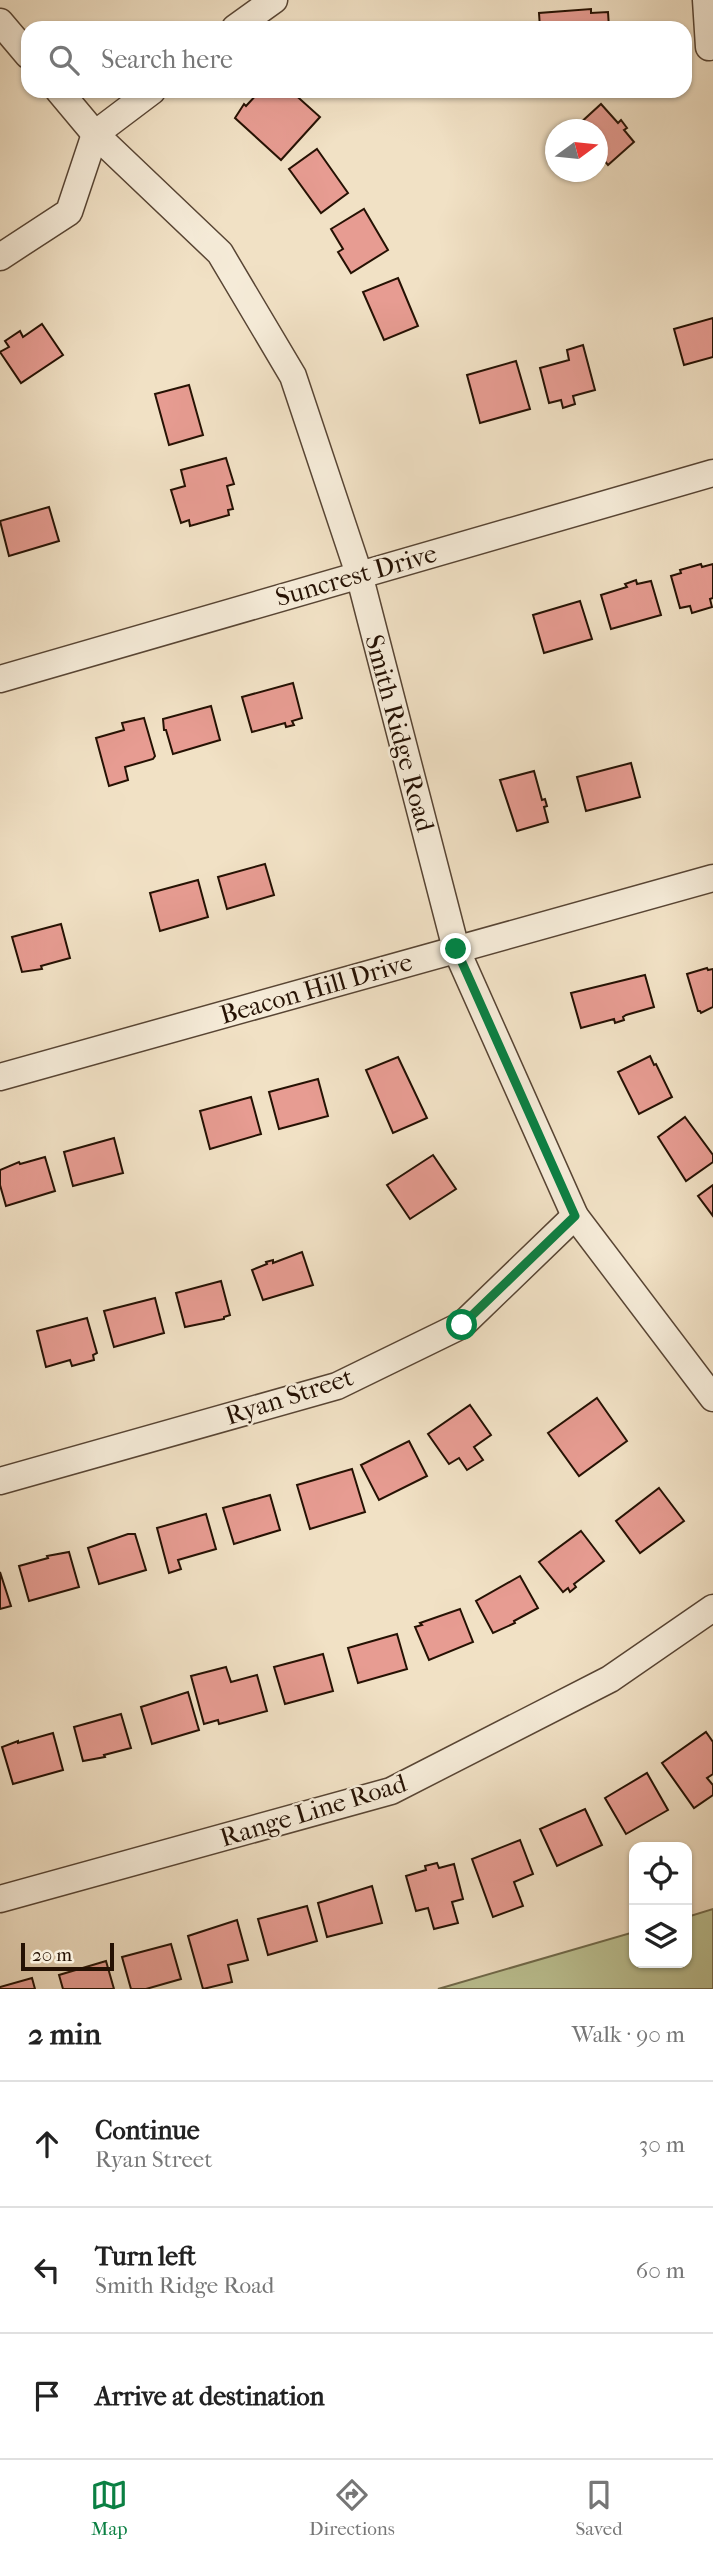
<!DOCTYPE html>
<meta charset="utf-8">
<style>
:root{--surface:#fff;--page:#f6f6f6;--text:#222;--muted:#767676;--line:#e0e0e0;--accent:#0b8043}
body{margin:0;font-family:"IM FELL French Canon",serif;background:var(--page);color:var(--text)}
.controls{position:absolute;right:21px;bottom:21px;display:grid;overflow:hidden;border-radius:14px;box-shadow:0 2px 5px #0004}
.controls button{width:63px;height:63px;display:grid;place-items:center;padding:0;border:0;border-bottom:2px solid var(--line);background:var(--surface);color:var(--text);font:35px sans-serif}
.compass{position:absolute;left:545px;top:119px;width:63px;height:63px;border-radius:50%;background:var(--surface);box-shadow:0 2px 5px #0004;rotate:75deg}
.scale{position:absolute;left:21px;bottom:18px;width:93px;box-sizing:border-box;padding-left:7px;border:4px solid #251103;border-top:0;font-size:19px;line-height:24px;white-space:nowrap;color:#251103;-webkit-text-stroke:5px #f6ecd9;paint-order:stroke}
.stop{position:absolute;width:21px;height:21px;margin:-16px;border:5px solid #0b8043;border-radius:50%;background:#fff}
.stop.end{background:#0b8043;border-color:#fff;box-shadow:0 2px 7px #0008}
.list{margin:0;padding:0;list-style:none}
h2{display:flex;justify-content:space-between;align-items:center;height:91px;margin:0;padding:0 28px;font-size:30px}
h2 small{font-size:23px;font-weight:400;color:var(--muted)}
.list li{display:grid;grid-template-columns:46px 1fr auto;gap:21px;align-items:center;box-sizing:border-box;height:126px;padding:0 28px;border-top:2px solid var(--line)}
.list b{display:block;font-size:26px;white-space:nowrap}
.list p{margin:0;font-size:23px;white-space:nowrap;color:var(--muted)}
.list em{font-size:23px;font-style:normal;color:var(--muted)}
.icon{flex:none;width:38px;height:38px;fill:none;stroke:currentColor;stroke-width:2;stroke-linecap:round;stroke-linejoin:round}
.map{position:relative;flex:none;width:713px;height:1989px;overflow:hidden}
.search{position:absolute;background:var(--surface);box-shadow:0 2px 5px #0004;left:21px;right:21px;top:21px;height:77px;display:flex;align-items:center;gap:18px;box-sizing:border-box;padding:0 24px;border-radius:21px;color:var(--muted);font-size:26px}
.sheet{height:469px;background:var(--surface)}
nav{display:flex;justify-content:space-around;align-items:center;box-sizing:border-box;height:98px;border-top:2px solid var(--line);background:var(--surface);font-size:19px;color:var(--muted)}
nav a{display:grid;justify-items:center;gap:4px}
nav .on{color:var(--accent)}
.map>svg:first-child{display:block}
.green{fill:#bcc293;stroke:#706a4b;stroke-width:2}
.building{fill:#e79c92;stroke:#251103;stroke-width:2}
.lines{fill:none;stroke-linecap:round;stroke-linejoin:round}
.street-casing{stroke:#584534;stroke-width:29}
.street{stroke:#f6ecd9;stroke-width:26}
.route{stroke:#0b8043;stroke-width:9}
.labels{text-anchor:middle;stroke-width:5;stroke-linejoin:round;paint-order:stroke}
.street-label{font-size:26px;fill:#251103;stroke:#f6ecd9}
</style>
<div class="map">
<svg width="713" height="1989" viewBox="0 0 713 1989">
<rect width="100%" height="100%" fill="#f1e1c5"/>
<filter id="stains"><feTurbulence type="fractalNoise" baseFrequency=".00286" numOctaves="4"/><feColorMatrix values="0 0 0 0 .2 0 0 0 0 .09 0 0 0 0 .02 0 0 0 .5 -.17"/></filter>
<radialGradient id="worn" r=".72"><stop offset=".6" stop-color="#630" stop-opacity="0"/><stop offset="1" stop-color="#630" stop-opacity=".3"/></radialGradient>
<!-- green -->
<polygon class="green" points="713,1909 713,1989 438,1989 634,1932 634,1963 687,1963 687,1917"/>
<!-- building -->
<g class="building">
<polygon points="591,9 591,13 608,12 609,28 540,28 539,13"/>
<polygon points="260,91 291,91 320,117 281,160 235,118 244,104 246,106"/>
<polygon points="601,104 618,123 621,120 627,128 624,130 634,142 608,165 598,153 598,130 569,130 576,123 578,125"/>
<polygon points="317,149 348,193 321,213 289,169"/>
<polygon points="364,209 388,250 351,273 338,252 343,249 331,229"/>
<polygon points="398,278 418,326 384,340 363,292"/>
<polygon points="713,318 713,357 684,365 674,329"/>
<polygon points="42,324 63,355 21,383 0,352 9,347 5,341 20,331 23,337"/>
<polygon points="583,345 595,390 573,396 575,404 563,408 561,400 549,403 540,368 569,360 567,350"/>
<polygon points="516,361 530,409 480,423 467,375"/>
<polygon points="189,385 203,435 169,445 155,394"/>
<polygon points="226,458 234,484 227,486 233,509 228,510 229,515 190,526 189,520 181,523 171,490 185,486 181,470"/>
<polygon points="49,507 59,541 9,556 0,521"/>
<polygon points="701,564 702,567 713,564 713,598 710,599 712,607 692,613 690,606 680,608 671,576 681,573 680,570"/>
<polygon points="636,580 637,584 651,581 661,615 611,629 601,595 627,587 625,584"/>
<polygon points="580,601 592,639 544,653 533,615"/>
<polygon points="293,683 302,718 292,721 294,725 286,727 285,723 252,732 242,697"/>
<polygon points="211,706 220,740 173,754 166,730 164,730 163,719"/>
<polygon points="144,718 155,756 153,759 125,767 128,780 109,786 96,738 124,730 122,723"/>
<polygon points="631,763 640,797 586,811 577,777"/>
<polygon points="534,771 542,800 545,799 547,806 544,807 548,822 517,831 500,780"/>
<polygon points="265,864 274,895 227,909 218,877"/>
<polygon points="198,880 208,917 160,931 150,893"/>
<polygon points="61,924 70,958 41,966 42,969 22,972 12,937"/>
<polygon points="707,968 708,970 713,969 713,1007 701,1013 700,1011 698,1011 687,974"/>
<polygon points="645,975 654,1007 626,1015 623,1017 624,1020 615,1023 614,1019 581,1028 571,993"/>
<polygon points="650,1056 654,1065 656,1064 672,1097 639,1114 618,1072"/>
<polygon points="398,1057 427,1118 393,1133 366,1070"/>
<polygon points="318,1079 328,1116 279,1129 269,1092"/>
<polygon points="251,1097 261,1134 210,1149 200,1111"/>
<polygon points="685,1117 713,1155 713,1162 686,1181 658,1137"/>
<polygon points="114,1138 123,1173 73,1186 64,1152"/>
<polygon points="433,1155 456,1189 410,1219 387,1185"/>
<polygon points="45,1157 55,1191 6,1206 0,1185 0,1170 19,1162 20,1164"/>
<polygon points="713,1185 713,1216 698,1196"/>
<polygon points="302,1252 313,1285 263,1300 252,1270 267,1264 266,1262 273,1260 273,1263"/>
<polygon points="221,1281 230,1315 224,1317 224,1319 185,1327 176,1293"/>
<polygon points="155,1298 164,1333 114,1347 104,1311"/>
<polygon points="87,1318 97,1353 93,1355 94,1360 72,1366 70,1360 46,1367 37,1331"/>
<polygon points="597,1398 627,1441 579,1476 548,1433"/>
<polygon points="470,1405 491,1435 474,1447 483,1460 467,1470 459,1458 449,1464 428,1434"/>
<polygon points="409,1441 427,1476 379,1500 361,1465"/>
<polygon points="352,1469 365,1512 310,1529 297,1485"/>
<polygon points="659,1488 684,1521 640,1553 616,1521"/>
<polygon points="270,1495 280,1530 234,1544 223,1508"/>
<polygon points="206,1514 216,1549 178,1560 181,1569 169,1573 157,1528"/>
<polygon points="581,1531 604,1561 574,1584 576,1587 570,1592 568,1588 563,1592 539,1562"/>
<polygon points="128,1534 135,1534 146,1570 99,1584 88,1548"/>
<polygon points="69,1552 79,1587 29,1601 19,1566 48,1558 47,1556"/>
<polygon points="0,1572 11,1606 0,1609"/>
<polygon points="520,1576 538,1608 514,1621 515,1623 493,1633 476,1601"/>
<polygon points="460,1609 473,1642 429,1660 415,1627 422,1625 420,1623"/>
<polygon points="397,1634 407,1669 358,1683 348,1648"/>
<polygon points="323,1654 333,1691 285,1704 274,1667"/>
<polygon points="226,1667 231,1682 257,1675 267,1711 219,1724 218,1720 204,1724 191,1676"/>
<polygon points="188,1692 199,1730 152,1744 141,1707"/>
<polygon points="121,1714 131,1748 104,1755 105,1757 83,1761 74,1727"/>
<polygon points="706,1732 713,1742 713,1774 707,1778 713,1785 713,1795 694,1808 662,1763"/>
<polygon points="53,1733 63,1770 13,1784 2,1747 18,1741 18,1743"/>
<polygon points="647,1773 668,1810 626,1834 605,1798"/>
<polygon points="585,1809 602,1845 557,1866 540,1829"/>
<polygon points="520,1840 533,1874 514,1882 523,1906 493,1917 472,1859"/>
<polygon points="437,1863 439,1868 454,1864 463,1899 452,1902 458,1923 434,1929 428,1908 416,1911 406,1876 426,1870 425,1866"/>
<polygon points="372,1886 382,1923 327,1937 318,1903"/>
<polygon points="307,1906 317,1941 268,1955 258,1919"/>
<polygon points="237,1920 248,1960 228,1965 232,1982 203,1989 188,1936"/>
<polygon points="171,1944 181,1979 146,1989 131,1989 122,1957"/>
<polygon points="106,1961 114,1989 63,1989 59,1975"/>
<polygon points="32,1978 35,1989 0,1989 0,1987"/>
</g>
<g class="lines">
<defs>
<g id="street">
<polyline points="706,0 709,47"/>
<polyline points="0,22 28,55"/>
<polyline points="235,28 274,0"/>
<polyline points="59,91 95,134 220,253 293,376 359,574 456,949 575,1216 713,1398"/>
<polyline points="0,257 69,212 95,134 152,91"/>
<polyline points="0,679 713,473"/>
<polyline points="0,1077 713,878"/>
<polyline points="0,1481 337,1386 462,1325 575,1216"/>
<polyline points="0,1899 391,1791 610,1679 713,1608"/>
</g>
</defs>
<!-- street casing -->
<use href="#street" class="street-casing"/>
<!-- street -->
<use href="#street" class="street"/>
</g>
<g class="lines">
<!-- route -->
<polyline class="route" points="456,949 575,1216 462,1325"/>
</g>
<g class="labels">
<!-- street labels -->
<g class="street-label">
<text transform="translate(356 575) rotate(-16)" y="9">Suncrest Drive</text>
<text transform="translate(400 733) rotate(75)" y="9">Smith Ridge Road</text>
<text transform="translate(316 988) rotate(-16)" y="9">Beacon Hill Drive</text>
<text transform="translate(289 1396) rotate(-18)" y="9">Ryan Street</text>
<text transform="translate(313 1810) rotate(-17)" y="9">Range Line Road</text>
</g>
</g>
<rect width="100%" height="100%" filter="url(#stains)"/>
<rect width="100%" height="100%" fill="url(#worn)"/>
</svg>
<div class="controls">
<button><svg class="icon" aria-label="locate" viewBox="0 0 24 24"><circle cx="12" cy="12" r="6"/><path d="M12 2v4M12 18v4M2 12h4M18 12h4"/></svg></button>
<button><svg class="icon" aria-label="layers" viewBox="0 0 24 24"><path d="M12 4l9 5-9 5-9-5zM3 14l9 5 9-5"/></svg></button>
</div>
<svg class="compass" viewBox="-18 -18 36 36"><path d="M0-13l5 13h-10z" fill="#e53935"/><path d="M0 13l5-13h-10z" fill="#767676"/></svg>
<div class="scale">20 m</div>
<div class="stop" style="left:462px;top:1325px"></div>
<div class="stop end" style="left:456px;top:949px"></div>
<div class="search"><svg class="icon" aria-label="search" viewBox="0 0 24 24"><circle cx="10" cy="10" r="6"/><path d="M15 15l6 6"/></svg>Search here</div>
</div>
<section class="sheet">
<h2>2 min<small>Walk · 90 m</small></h2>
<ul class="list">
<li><svg class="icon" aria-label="ahead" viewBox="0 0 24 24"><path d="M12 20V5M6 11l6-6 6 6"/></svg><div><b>Continue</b><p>Ryan Street</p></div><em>30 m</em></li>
<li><svg class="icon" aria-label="left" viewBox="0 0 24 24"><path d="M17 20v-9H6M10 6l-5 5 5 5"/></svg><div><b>Turn left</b><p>Smith Ridge Road</p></div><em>60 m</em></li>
<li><svg class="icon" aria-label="arrive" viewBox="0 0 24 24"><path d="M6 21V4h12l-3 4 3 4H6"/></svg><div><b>Arrive at destination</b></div></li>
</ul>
</section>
<nav>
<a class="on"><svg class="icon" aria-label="map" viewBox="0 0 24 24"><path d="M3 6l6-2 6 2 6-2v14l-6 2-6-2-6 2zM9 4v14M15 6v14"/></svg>Map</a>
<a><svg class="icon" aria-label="directions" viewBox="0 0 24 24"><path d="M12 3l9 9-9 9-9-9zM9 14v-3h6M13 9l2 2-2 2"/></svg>Directions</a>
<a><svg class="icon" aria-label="saved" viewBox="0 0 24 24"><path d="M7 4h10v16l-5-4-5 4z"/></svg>Saved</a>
</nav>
